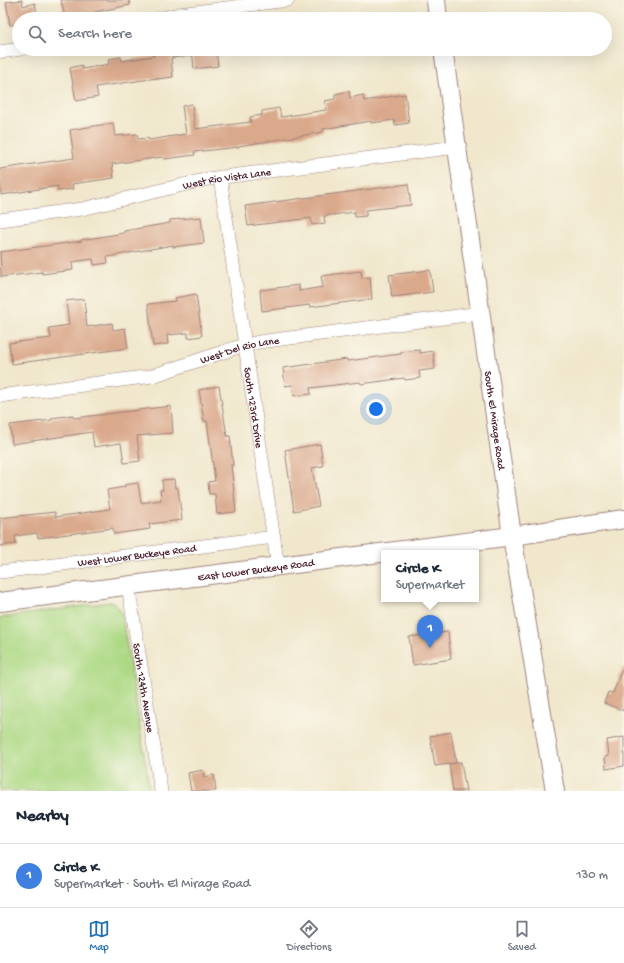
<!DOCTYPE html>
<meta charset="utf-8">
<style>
:root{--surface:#fff;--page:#f6f6f7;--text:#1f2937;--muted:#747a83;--line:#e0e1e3;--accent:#1f6fb2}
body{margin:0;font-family:"Gochi Hand",sans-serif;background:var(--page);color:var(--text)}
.you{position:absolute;left:376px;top:409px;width:14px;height:14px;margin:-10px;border:3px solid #fff;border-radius:50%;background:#1a73e8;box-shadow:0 0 0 6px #1a73e833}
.badge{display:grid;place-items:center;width:26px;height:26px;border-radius:50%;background:var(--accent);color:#fff;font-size:13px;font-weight:700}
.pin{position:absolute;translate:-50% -33px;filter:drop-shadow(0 1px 2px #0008)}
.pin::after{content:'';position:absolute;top:21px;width:14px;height:12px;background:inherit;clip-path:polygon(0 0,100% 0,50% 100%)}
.popup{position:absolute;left:381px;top:550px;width:98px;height:52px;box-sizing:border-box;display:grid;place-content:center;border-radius:0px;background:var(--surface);filter:drop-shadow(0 1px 3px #0005);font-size:13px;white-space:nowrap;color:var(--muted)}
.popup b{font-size:15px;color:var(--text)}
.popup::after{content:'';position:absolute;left:50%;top:100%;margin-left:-8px;border:8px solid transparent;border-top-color:var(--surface)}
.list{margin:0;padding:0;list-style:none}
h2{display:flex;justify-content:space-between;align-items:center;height:52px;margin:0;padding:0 16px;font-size:17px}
h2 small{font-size:13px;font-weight:400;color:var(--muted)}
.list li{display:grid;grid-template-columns:26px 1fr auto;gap:12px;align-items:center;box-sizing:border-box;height:64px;padding:0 16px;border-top:1px solid var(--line)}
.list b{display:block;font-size:15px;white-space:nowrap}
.list p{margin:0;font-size:13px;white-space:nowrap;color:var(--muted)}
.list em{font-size:13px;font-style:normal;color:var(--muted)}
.icon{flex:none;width:22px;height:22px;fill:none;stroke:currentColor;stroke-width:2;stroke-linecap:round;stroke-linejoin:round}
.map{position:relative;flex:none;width:624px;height:791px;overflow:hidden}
.search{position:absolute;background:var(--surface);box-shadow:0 4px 16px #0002;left:12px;right:12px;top:12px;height:44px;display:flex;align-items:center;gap:10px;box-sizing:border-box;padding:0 14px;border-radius:22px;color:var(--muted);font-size:15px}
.sheet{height:116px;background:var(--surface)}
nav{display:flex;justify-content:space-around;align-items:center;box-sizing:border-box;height:56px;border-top:1px solid var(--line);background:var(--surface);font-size:11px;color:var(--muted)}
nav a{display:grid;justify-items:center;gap:2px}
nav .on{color:var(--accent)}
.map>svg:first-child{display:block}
.green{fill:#add985;stroke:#7c7c58}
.building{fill:#daa98c}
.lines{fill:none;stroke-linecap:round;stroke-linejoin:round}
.street-casing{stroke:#9d837c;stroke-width:14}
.secondary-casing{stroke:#9d837c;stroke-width:20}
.street{stroke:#fff;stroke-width:13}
.secondary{stroke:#fff;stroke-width:18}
.labels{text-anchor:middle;stroke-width:3;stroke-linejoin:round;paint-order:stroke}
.street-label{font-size:11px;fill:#4a1f2b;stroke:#fbf7ec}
</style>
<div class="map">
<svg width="624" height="791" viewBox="0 0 624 791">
<rect width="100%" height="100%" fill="#fbf7ec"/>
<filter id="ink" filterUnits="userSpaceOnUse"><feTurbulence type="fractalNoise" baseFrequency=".025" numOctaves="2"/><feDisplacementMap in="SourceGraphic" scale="8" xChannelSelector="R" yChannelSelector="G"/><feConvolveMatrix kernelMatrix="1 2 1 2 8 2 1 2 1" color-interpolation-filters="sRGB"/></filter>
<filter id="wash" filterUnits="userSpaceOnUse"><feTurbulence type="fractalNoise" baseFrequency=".012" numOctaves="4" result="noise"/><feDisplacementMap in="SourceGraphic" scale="16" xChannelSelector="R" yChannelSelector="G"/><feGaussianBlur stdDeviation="0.9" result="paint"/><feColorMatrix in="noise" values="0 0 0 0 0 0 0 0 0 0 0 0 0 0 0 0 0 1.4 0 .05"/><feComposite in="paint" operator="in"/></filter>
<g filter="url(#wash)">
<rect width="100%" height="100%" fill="#f0e7cc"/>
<!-- green -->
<path class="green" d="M110,602C117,604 119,608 122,615L150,791H0V618Z"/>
<g id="blocks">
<!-- building -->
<g class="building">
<polygon points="22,0 23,6 35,3 38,19 19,19 19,24 10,25 6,2"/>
<polygon points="61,0 129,0 130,5 65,18"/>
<polygon points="153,49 191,49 192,56 171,58 173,77 157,79 157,78 96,87 98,97 76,101 70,68 82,65 82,69 109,64 108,59 121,57 122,61 154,56"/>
<polygon points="192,49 216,49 218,66 194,69"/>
<polygon points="349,91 350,98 363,95 364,101 405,94 409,123 395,125 394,120 371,123 371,121 323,129 323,132 239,146 239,147 194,152 195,155 164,159 163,157 112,164 114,178 72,184 73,189 58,191 58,186 1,195 0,169 74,158 70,130 113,123 115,136 137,134 138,139 148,138 149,140 186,134 182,106 192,104 195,129 251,122 250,117 262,115 262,111 279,108 281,117 326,110 325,101 335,99 335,94"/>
<polygon points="408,184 411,205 366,210 366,216 355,217 355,212 324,216 325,223 312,225 311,218 248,226 245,206"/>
<polygon points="201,217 204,243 173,247 173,245 107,257 108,263 94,265 93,259 72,262 73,270 42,274 42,272 1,277 0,252 82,241 81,240 124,233 124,231 170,223 170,220"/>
<polygon points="430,270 433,292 392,297 389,275"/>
<polygon points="361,271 362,278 370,277 372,299 310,307 310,305 262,311 260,290 299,285 299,291 323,287 321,276"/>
<polygon points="196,294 202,336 188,338 188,333 167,335 168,344 153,346 148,304 176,301 175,298"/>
<polygon points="84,299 87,327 112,323 113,330 125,328 128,348 12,364 9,343 51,338 49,328 69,325 66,301"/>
<polygon points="420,350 420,353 433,351 435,369 419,371 420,378 405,380 404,378 361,384 360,382 310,388 311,394 294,396 292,385 285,386 283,368 347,359 347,361 401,354 401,352"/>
<polygon points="219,386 227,436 230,436 233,465 231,465 236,512 217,514 215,494 209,494 208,482 215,481 207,421 204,421 199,390"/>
<polygon points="171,406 173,433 137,436 140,461 124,463 121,443 94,447 92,432 12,444 10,425 52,420 52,418 73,415 74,418"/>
<polygon points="320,444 323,466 312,468 319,506 294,511 285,450"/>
<polygon points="174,479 175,488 178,488 182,520 149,524 150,529 114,534 113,528 38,538 37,533 15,536 16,544 0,546 0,518 55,512 55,517 110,509 107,490 125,487 124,485 138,483 141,503 161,500 160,490 163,490 162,480"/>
<polygon points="448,632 451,659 413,665 409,637"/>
<polygon points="623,667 624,668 624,711 604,703 608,692 613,693"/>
<polygon points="451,732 456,763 435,766 430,736"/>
<polygon points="624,737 624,766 606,769 605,757 609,756 607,740"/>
<polygon points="461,762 466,791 453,791 449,764"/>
<polygon points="203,770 204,777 214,775 216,791 191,791 188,773"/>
</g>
</g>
</g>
<g filter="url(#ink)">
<use href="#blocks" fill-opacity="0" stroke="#9d837c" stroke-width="1"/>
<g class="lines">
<defs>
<g id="street">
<polyline points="158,19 179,14 288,0"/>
<polyline points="0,52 21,49"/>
<path id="s1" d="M220,177L278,567"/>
<path id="s2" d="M0,220L82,209L208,179L456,147"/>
<path id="s3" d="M0,396L152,376L238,347L259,342L481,313"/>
<path id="s4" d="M0,572L274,537"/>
<path id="s5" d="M128,585L161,791"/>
</g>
<g id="secondary">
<polyline points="436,0 438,19"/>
<path id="s6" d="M443,49L512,536L555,791"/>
<path id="s7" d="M0,602L512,536L624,519"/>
</g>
</defs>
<!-- street casing -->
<use href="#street" class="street-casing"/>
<!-- secondary casing -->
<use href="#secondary" class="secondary-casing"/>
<!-- street -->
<use href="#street" class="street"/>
<!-- secondary -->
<use href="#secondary" class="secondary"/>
</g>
</g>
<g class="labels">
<!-- street labels -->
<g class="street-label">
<text dy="4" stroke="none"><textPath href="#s2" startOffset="231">West Rio Vista Lane</textPath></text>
<text dy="4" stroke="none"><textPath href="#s3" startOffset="245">West Del Rio Lane</textPath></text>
<text dy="4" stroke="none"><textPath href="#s1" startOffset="233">South 123rd Drive</textPath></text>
<text dy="4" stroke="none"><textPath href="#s6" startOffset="375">South El Mirage Road</textPath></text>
<text dy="4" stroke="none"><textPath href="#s4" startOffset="138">West Lower Buckeye Road</textPath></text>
<text dy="4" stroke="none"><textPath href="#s7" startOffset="258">East Lower Buckeye Road</textPath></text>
<text dy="4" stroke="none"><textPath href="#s5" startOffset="104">South 124th Avenue</textPath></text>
</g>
</g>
</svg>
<div class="you"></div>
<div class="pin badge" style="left:430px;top:648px;background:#3f7fe0">1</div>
<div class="popup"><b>Circle K</b>Supermarket</div>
<div class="search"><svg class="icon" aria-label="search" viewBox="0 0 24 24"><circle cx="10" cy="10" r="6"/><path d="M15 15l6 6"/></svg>Search here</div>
</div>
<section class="sheet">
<h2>Nearby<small></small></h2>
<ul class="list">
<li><span class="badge" style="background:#3f7fe0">1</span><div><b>Circle K</b><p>Supermarket · South El Mirage Road</p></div><em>130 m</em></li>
</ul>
</section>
<nav>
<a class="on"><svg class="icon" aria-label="map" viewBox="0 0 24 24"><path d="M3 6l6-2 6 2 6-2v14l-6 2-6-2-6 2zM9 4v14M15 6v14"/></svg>Map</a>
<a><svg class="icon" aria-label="directions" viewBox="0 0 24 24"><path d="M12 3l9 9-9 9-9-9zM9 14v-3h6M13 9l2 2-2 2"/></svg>Directions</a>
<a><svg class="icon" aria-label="saved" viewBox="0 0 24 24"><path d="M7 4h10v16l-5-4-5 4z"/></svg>Saved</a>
</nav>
